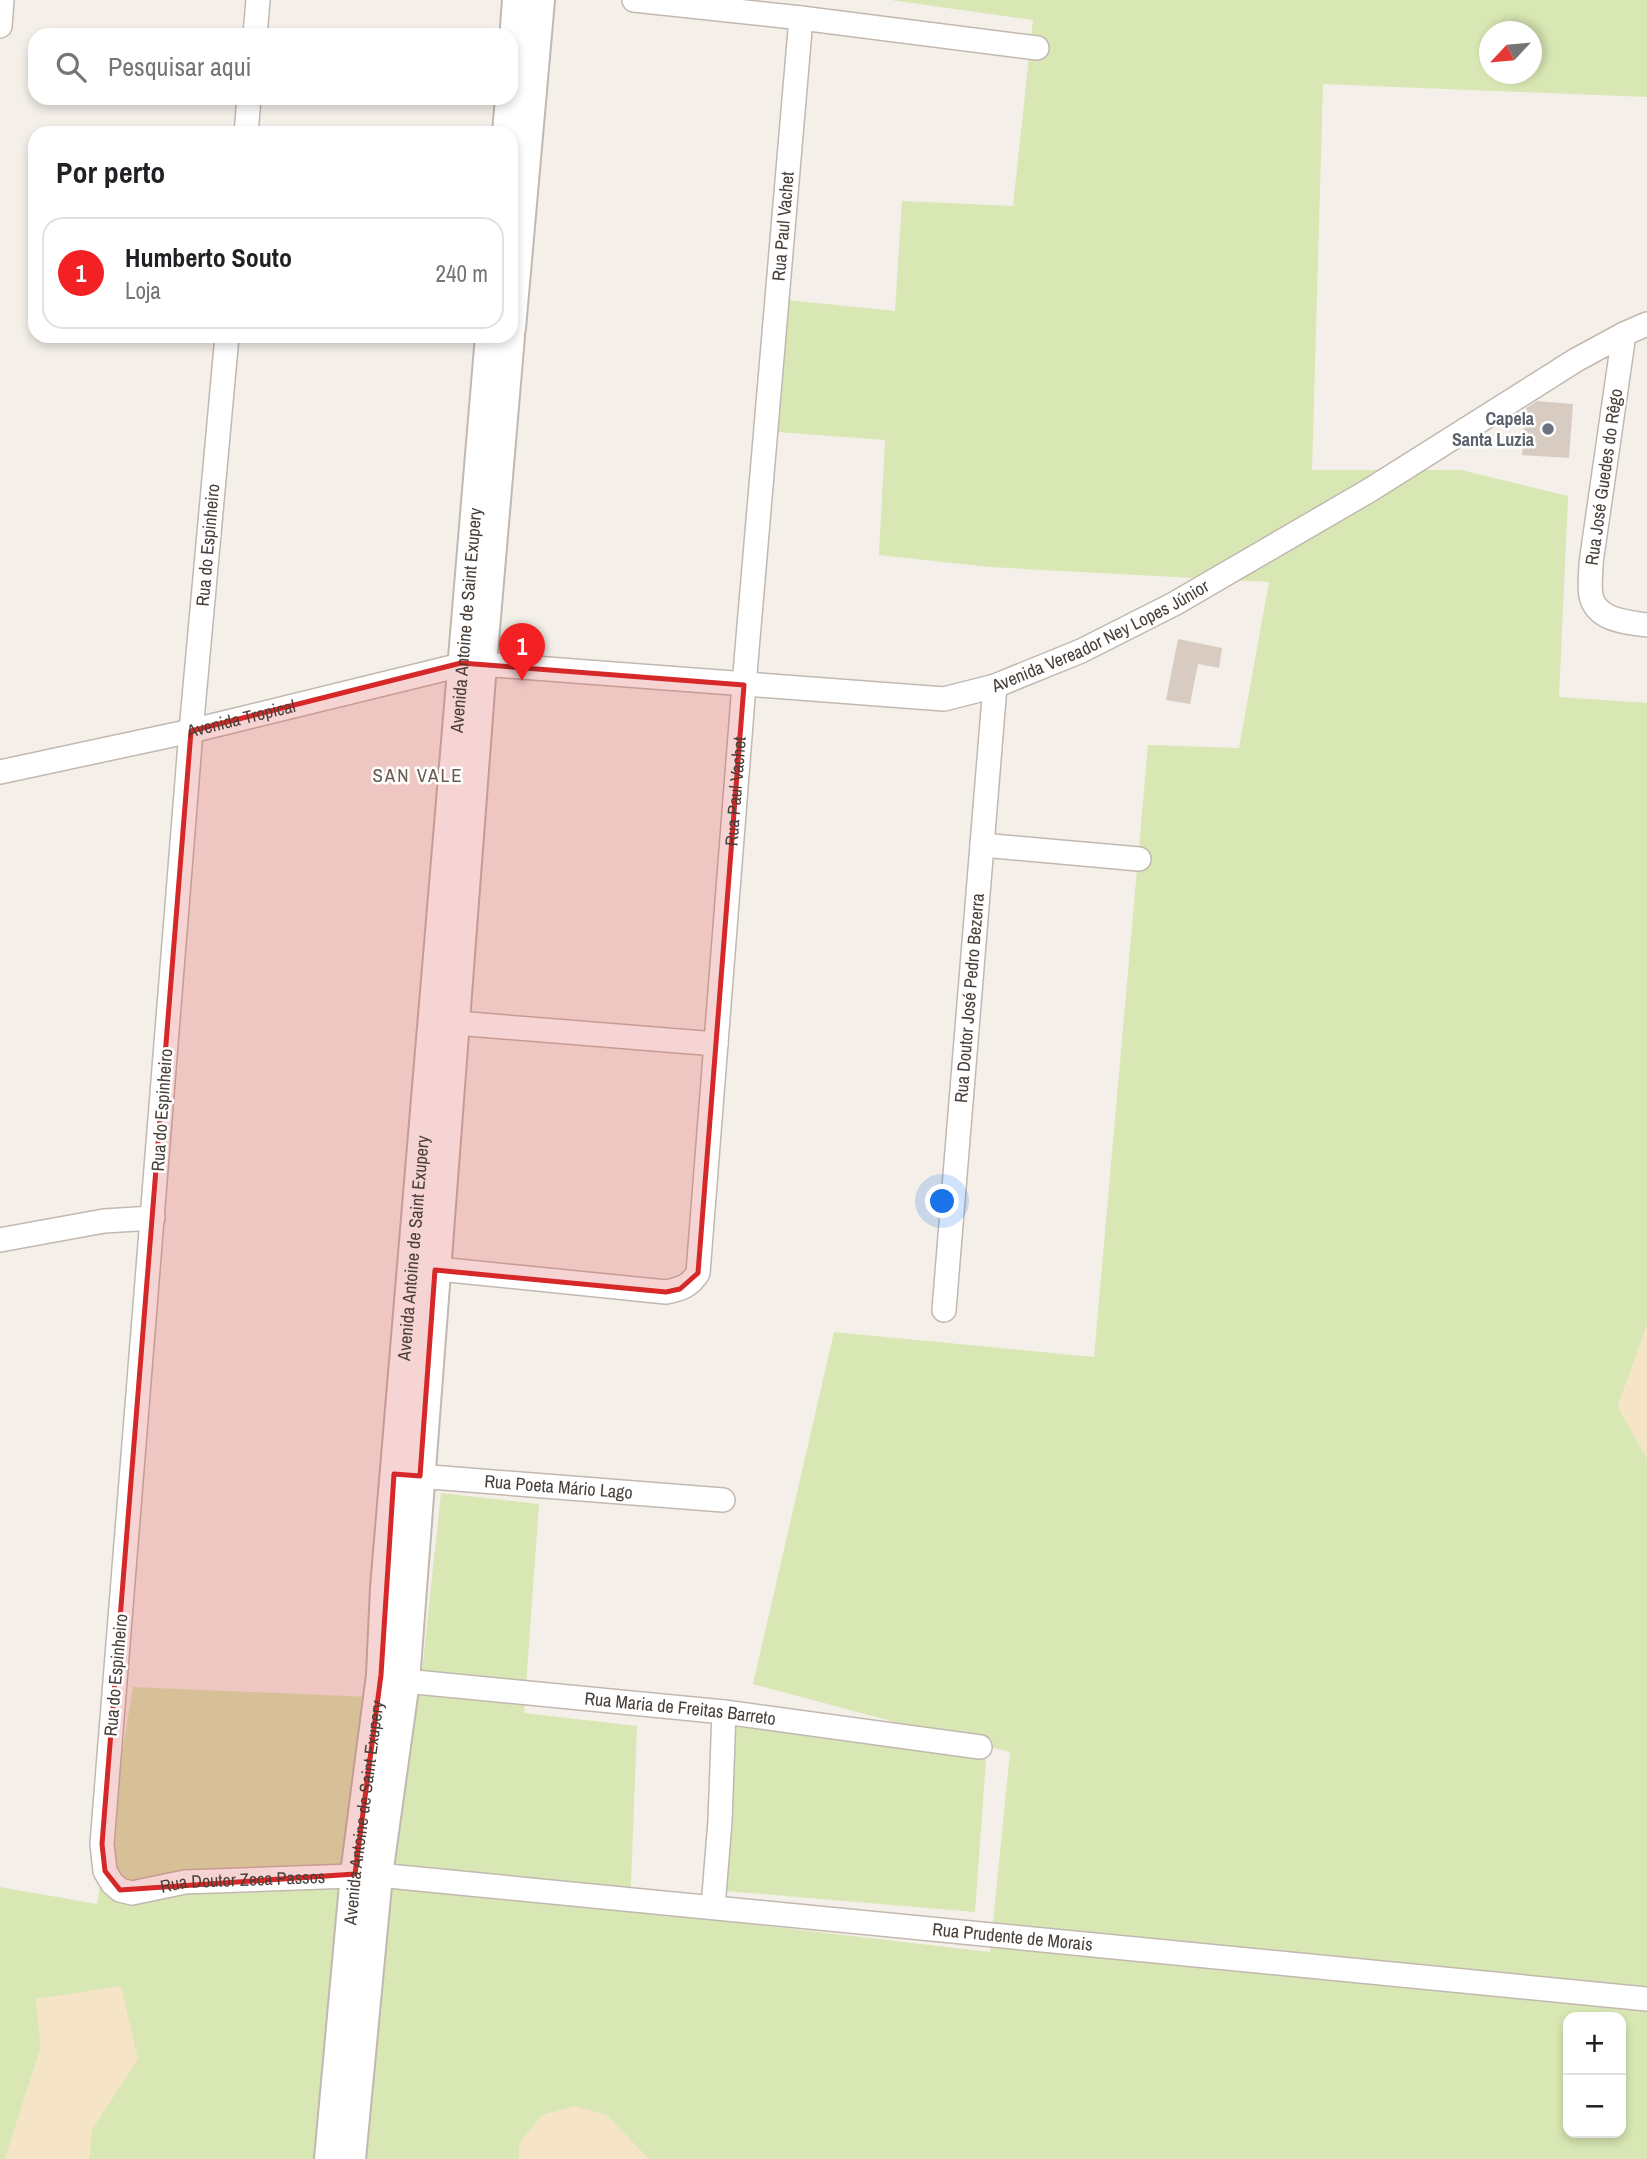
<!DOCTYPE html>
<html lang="pt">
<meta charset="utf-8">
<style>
:root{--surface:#fff;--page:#f6f6f6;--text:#202124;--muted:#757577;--line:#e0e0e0;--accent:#f32124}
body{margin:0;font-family:"Archivo Narrow",sans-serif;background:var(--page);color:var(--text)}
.controls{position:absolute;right:21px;bottom:21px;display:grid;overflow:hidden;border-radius:14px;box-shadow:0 4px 10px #0003}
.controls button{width:63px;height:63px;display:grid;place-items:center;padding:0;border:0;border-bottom:2px solid var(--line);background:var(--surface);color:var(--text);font:35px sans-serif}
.compass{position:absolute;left:1479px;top:21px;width:63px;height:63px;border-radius:50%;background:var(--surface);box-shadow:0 4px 10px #0003;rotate:244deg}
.you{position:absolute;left:943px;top:1202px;width:24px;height:24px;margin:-18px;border:5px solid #fff;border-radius:50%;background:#1a73e8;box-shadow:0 0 0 10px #1a73e833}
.badge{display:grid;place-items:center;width:46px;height:46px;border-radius:50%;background:var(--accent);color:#fff;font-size:23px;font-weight:700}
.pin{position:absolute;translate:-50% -58px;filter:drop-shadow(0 2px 4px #0008)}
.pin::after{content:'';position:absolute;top:37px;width:24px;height:21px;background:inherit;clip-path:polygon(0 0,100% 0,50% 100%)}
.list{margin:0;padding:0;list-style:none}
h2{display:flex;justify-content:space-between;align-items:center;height:91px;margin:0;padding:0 28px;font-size:30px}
h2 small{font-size:23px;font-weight:400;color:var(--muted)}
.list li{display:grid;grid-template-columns:46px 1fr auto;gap:21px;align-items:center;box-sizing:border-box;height:112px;margin:0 14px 14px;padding:0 14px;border:2px solid var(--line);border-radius:21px}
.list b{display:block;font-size:26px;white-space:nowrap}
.list p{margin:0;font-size:23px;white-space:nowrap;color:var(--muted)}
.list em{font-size:23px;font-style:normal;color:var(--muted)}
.icon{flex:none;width:38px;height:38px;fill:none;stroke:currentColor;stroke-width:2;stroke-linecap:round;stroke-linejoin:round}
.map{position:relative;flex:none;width:1647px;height:2159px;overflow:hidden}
.search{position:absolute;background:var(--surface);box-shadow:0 4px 10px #0003;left:28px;top:28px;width:490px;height:77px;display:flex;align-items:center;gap:18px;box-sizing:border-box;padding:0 24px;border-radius:21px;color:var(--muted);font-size:26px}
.panel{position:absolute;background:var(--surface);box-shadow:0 4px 10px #0003;left:28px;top:126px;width:490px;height:217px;border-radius:21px}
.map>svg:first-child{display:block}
.green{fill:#d8e7b3;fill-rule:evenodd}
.sand{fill:#f6e4c7}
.building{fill:#d8ccc2}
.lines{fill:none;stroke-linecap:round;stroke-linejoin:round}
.minor-casing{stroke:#c2b8af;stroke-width:26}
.tertiary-casing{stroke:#c2b8af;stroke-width:32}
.minor{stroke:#fff;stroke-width:23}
.tertiary{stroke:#fff;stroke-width:28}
.marked{fill:#d62828;fill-opacity:0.2;stroke:#d62828;stroke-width:5;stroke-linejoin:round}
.worship-dot{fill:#6b7280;stroke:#fff;stroke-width:2.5}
.labels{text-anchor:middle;stroke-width:5;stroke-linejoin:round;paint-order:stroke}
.street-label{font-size:18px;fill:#483f38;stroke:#fff}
.worship-label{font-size:18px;font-weight:bold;fill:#5b616d;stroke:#fff;text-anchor:end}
.neighbourhood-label{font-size:19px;letter-spacing:2px;fill:#6a5b4f;stroke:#fff}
</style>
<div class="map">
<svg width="1647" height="2159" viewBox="0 0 1647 2159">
<rect width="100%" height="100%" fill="#f4efe9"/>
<!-- green -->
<path class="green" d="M891,0H1647V97L1323,84L1312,470H1461L1568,496L1559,697L1647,703V1325L1618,1406L1647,1459V2159H649L606,2115L520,2142L519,2159H89L92,2129L138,2059L36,1999L41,2047L5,2159H0V1887L97,1904L133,1687L419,1699L441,1493L539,1504L524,1713L637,1726L630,1910L990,1952L1010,1752L987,1746L975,1912L713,1890L723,1726L985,1746L753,1684L834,1332L1094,1357L1148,745L1239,748L1269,582L990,567L879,555L885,440L777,432L787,300L895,311L902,201L1013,206L1033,20ZM1490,32H1532V74H1490ZM1568,2017H1621V2133H1568Z"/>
<!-- sand -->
<g class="sand">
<polygon points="1647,1325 1647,1459 1618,1407"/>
<polygon points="121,1986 138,2059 92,2129 89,2159 5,2159 41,2047 36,1999"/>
<polygon points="575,2106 606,2115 649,2159 519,2159 520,2142 542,2115"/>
</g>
<!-- building -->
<g class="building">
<polygon points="1537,401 1573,404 1569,458 1522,455 1526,408"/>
<polygon points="1178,639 1222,648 1219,668 1198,664 1190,704 1166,700"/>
</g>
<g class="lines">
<defs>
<g id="minor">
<polyline points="634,0 801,18 1037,48"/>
<polyline points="0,26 2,0"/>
<polyline points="255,35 258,0"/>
<polyline points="246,133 249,98"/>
<path d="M1624,334L1591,563C1591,573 1589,586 1591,596C1597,621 1627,622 1647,625"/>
<path id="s1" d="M227,336L191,731L102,1844L105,1871L112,1883L120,1890L132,1893L185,1882L378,1875L1647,1999"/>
<path id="s2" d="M0,772L191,731L469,663L944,699L995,686L1081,651L1174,604L1370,490L1576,360L1624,334L1647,324"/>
<polyline points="982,845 1139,859"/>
<polyline points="456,1023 716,1044"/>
<polyline points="0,1240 104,1221 153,1218"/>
<path id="s3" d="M419,1267L666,1292C681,1289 690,1286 698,1273L744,685L801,18"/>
<path id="s4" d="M944,1310L995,686"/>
<path id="s5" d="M405,1475L723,1500"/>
<path id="s6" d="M388,1677L405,1681L724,1712L980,1747"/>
<polyline points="713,1907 720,1821 724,1712"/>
</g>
<g id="tertiary">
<polyline points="511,82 517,0"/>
<polyline points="507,133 510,98"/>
<polyline points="511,328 540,0"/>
<path id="s7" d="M329,2159L355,1874L381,1675L385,1588L490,336"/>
<polyline points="351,2159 378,1875 405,1681 482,664 510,336"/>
</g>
</defs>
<!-- minor casing -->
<use href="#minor" class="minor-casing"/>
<!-- tertiary casing -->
<use href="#tertiary" class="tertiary-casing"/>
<!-- minor -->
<use href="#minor" class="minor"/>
<!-- tertiary -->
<use href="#tertiary" class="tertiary"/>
</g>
<!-- marked area -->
<path class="marked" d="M461,663L744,685L698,1273L680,1289L666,1292L435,1270L420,1476L394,1474L381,1675L355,1874L120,1890L105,1871L102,1844L191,731Z"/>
<!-- markers -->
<circle class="worship-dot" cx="1548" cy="429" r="7"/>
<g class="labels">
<!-- street labels -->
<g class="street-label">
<text dy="6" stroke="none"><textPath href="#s3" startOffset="1337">Rua Paul Vachet</textPath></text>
<text transform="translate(1604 477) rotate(-82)" y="6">Rua José Guedes do Rêgo</text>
<text transform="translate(208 545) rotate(-85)" y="6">Rua do Espinheiro</text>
<text dy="6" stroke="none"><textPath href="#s7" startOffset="1545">Avenida Antoine de Saint Exupery</textPath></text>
<text dy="6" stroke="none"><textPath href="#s2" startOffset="1127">Avenida Vereador Ney Lopes Júnior</textPath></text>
<text dy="6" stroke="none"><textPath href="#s2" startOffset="247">Avenida Tropical</textPath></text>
<text dy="6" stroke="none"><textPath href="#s3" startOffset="770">Rua Paul Vachet</textPath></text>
<text dy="6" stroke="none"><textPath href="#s4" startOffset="313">Rua Doutor José Pedro Bezerra</textPath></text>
<text transform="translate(162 1110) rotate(-86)" y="6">Rua do Espinheiro</text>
<text dy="6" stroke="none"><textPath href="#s7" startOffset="915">Avenida Antoine de Saint Exupery</textPath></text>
<text dy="6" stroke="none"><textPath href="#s5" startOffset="154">Rua Poeta Mário Lago</textPath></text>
<text transform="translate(116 1675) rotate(-85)" y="6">Rua do Espinheiro</text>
<text dy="6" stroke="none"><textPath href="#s6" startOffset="294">Rua Maria de Freitas Barreto</textPath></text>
<text dy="6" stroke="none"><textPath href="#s7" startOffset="348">Avenida Antoine de Saint Exupery</textPath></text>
<text dy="6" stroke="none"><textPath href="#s1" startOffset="1689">Rua Doutor Zeca Passos</textPath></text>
<text dy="6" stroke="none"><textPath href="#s1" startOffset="2462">Rua Prudente de Morais</textPath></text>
</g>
<!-- worship labels -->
<g class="worship-label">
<text x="1534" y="425">Capela<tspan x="1534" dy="21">Santa Luzia</tspan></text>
</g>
<!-- neighbourhood labels -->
<g class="neighbourhood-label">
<text x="418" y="782">SAN VALE</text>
</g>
</g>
</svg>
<div class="controls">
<button>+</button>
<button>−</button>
</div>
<svg class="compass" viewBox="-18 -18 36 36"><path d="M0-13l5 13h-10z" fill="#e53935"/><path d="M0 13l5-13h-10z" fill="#757577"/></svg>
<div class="you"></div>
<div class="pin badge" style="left:522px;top:681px">1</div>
<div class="search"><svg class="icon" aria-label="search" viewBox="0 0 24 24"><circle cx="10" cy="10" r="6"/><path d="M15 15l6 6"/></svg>Pesquisar aqui</div>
<section class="panel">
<h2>Por perto<small></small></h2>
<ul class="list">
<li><span class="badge">1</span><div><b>Humberto Souto</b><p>Loja</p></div><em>240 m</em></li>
</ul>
</section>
</div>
